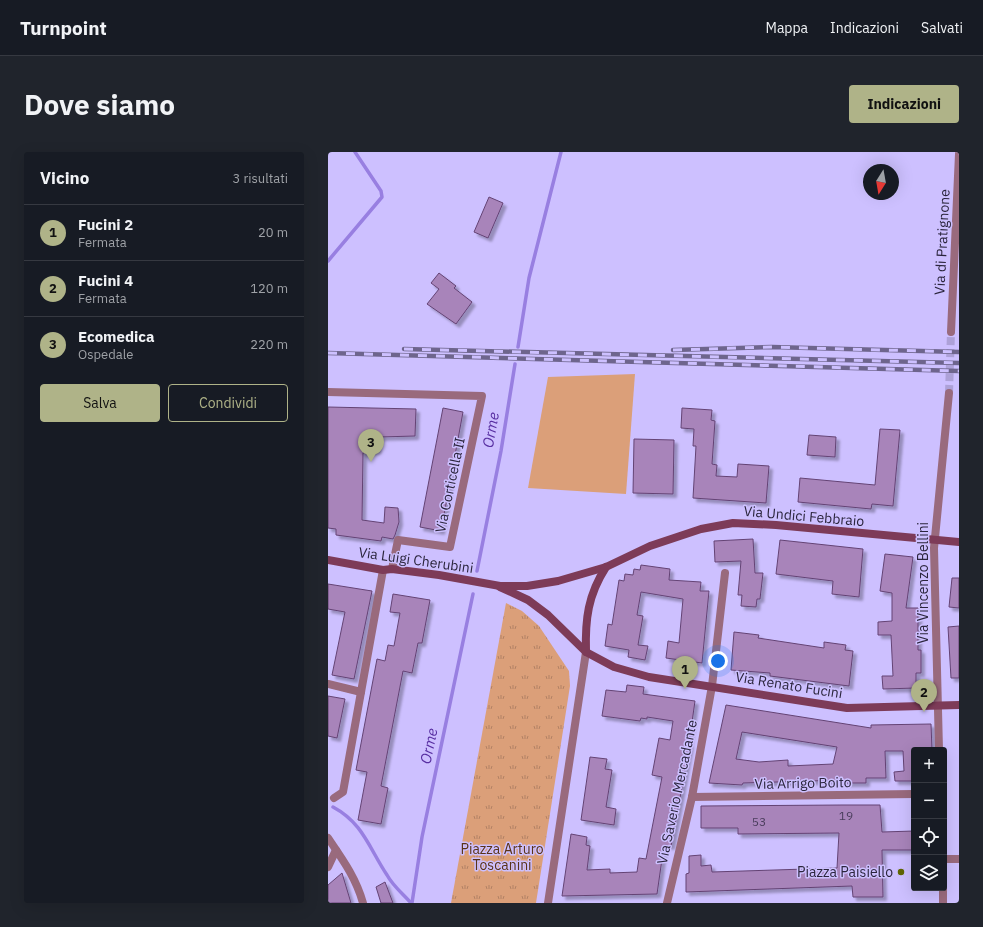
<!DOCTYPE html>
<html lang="it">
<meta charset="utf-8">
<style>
:root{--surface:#171b24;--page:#20242c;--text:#f1f3f6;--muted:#9ea1a6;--line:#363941;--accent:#afb388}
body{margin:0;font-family:"IBM Plex Sans",sans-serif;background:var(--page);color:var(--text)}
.controls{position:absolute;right:12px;bottom:12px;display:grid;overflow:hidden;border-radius:4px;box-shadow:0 4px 16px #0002}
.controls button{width:36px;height:36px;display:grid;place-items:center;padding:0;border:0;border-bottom:1px solid var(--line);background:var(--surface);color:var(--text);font:20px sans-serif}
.compass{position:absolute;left:535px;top:12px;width:36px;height:36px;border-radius:50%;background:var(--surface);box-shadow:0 4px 16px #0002;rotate:191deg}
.you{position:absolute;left:390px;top:509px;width:14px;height:14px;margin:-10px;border:3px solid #fff;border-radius:50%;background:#1a73e8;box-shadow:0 0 0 6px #1a73e833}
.badge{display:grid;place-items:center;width:26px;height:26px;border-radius:50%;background:var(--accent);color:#111;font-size:13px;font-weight:700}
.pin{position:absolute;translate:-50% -33px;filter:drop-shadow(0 1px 2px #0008)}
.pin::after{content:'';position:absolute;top:21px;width:14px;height:12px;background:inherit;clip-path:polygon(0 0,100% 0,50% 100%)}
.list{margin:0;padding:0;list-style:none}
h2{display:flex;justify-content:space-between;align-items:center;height:52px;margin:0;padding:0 16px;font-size:17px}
h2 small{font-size:13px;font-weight:400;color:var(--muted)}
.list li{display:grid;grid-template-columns:26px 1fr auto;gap:12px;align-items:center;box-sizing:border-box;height:56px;padding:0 16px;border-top:1px solid var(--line)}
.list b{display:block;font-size:15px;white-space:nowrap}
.list p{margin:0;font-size:13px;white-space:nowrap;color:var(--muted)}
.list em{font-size:13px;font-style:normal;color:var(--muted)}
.actions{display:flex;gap:8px;padding:12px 16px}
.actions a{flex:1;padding:9px 0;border:1px solid var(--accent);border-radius:4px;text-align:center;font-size:14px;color:var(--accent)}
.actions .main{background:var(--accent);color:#111}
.icon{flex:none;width:22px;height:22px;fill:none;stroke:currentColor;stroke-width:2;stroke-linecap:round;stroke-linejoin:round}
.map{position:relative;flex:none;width:631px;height:751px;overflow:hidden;border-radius:4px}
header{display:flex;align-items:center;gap:24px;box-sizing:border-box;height:56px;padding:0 20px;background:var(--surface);border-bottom:1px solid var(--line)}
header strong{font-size:19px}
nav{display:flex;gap:22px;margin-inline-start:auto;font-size:14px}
.intro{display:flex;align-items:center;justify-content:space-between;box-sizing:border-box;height:96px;padding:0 24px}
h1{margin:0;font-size:28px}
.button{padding:10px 18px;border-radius:4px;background:var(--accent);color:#111;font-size:14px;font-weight:700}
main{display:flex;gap:24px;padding:0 24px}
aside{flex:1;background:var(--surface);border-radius:4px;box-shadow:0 4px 16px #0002}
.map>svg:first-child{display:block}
.grass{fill:#db9f79}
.park{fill:url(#park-tufts)}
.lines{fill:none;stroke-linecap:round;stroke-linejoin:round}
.stream{stroke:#987fe1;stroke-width:3.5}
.building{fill:#a884ba;stroke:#644374;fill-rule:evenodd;filter:url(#shadow)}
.minor-tunnel{stroke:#ada1d8;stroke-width:8;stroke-dasharray:8 4;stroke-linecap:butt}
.minor{stroke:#996a7d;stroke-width:8}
.secondary{stroke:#7d3b58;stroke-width:8}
.rail-casing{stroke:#6e658d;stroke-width:4.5}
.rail{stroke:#cdc0ff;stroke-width:3;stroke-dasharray:9;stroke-linecap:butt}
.poi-dot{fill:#5f6502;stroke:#cdc0ff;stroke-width:1.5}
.labels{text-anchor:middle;stroke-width:3;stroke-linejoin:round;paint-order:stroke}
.number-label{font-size:12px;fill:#4a3d5c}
.street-label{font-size:14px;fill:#2b253d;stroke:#cdc0ff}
.park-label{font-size:14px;fill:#593317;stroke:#cdc0ff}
.poi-label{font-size:14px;fill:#2b253d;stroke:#cdc0ff;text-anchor:end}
.water-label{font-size:15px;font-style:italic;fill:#582fa2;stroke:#cdc0ff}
</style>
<header>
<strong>Turnpoint</strong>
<nav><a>Mappa</a><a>Indicazioni</a><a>Salvati</a></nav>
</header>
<div class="intro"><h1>Dove siamo</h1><a class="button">Indicazioni</a></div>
<main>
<aside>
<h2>Vicino<small>3 risultati</small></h2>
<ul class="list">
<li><span class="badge">1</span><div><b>Fucini 2</b><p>Fermata</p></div><em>20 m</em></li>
<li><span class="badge">2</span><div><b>Fucini 4</b><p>Fermata</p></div><em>120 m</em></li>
<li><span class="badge">3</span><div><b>Ecomedica</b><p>Ospedale</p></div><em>220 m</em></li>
</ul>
<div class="actions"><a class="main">Salva</a><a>Condividi</a></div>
</aside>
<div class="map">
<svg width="631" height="751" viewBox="0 0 631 751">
<defs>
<pattern id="park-tufts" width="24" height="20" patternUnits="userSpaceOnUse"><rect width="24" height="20" fill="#db9f79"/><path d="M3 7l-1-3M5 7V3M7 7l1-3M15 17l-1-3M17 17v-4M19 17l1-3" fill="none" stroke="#b28164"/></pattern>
<filter id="shadow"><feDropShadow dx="3.5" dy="3.5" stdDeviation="1" flood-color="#0004"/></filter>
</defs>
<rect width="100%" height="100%" fill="#cdc0ff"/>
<!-- grass -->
<polygon class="grass" points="307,222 298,342 200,336 220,225"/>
<!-- park -->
<polygon class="park" points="178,451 194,459 211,474 241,519 242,534 208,751 123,751"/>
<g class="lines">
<!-- stream -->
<g class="stream">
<polyline points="0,109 54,45 53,39 27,0"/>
<polyline points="190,195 201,126 233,0"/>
<polyline points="149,419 173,299 187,212"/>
<path d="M5,655C35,671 41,696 59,723C65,734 75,742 83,751"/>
<polyline points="84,751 94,685 145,442"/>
</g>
</g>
<!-- building -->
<g class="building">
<polygon points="161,45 175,51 160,86 146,80"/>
<polygon points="111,121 128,134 126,136 144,150 128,172 99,152 111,137 103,131"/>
<polygon points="0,255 88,257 87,284 52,285 49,298 35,301 34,368 56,371 57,355 70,356 71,370 67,383 65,387 54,385 53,389 8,383 8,377 0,376"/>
<polygon points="115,256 135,260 113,379 92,375"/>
<polygon points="354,256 384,258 383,268 387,269 384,312 389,313 388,324 409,325 410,312 441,314 438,351 365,346 368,294 365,294 366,277 353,276"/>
<polygon points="552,277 572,278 565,354 544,352 543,357 470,350 472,326 547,333"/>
<polygon points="481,283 508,285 507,305 479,303"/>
<polygon points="306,287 346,288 345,342 305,341"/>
<polygon points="425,387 427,421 435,421 432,447 429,447 428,455 413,454 414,443 410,443 413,409 387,410 386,389"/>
<polygon points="452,388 535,397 531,445 504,442 505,429 448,422"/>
<polygon points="557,402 585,405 578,456 590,456 590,498 593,498 593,521 588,521 588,536 555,537 554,524 565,524 563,483 550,483 550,470 564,469 564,441 552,439"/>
<polygon points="313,413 342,417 341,428 373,430 372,439 381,439 374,511 338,506 340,489 351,491 355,447 313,440 309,463 315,464 310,493 320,494 317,508 300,505 301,498 277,494 280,472 284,473 291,428 296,429 297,422 305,423 306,417 312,418"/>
<polygon points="624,426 631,426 631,456 621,455"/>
<polygon points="0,432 44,439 26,527 4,523 17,460 0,457"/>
<polygon points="65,442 102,448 94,491 90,491 84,521 75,519 53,634 60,636 53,672 30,668 39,620 28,618 49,507 57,509 60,493 66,494 72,461 62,460"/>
<polygon points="631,474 631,526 623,526 620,475"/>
<polygon points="406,480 431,483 430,486 496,496 496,490 518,493 517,498 525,499 521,534 442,524 442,521 403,518"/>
<polygon points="299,533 316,535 315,542 367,549 361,591 362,592 343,694 336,693 329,742 234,744 243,682 259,685 258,693 262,694 259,718 282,717 282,721 309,720 311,706 318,707 334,625 324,623 331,586 342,588 345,569 319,565 319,567 313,566 312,569 274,564 278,538 298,540"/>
<polygon points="0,544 17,547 9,586 0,584"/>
<path d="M398,553L543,576V573L603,572L604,598H586V629H567L566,620L576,619L575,599H557L558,626H538V631H517V628L415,631L414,633L381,631ZM414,580L509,595L505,612L460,614V608L431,610L408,607Z"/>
<polygon points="262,605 279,607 277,617 284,618 278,655 288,657 286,673 253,668"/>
<polygon points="514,653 552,653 554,680 586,679 586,698 554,698 555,745 525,745 524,734 358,740 358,722 361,721 361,704 373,703 373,714 383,713 384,720 509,716 511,681 410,682 410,676 373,676 373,654"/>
<polygon points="14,721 23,751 0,751 0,733"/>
<polygon points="57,730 65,751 53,751 48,735"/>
</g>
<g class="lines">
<!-- minor-tunnel -->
<polyline class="minor-tunnel" points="621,241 623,180"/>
<!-- minor -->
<g class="minor">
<polyline points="623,180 631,2"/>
<polyline points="0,240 154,244 122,395 70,388 64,417"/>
<polyline points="0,532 33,540"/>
<polyline points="611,598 606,396 621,241"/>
<polyline points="364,645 586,642"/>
<polyline points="6,646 15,640 55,418"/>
<path d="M0,686C15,708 28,726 35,751"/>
<polyline points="616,707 631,707"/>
<polyline points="0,715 8,698"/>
<polyline points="615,736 615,751"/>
<polyline points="220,751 258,500"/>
<polyline points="339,751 364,645 384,534 397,421"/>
</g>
<!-- secondary -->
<g class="secondary">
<polyline points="0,408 55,418 64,417 111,423 172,434 199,434 230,429 278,415 322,394 373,377 405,371 448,373 631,390"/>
<polyline points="172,435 200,448 220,463 258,500 286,515 321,525 519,556 631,553"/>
<path d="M258,500C257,467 260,443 278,415"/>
</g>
<defs>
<g id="rail">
<polyline points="76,197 631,211"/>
<polyline points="345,198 444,195 631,200"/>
<polyline points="0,201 631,219"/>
</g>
</defs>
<!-- rail casing -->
<use href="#rail" class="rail-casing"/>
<!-- rail -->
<use href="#rail" class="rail"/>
</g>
<!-- markers -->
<circle class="poi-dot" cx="573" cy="720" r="4"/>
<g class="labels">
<!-- number labels -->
<g class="number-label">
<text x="518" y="668">19</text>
<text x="431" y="674">53</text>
</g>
<!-- street labels -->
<g class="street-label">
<text transform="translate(614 90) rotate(-87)" y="5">Via di Pratignone</text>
<text transform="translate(122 333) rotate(-78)" y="5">Via Corticella II</text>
<text transform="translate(476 364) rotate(5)" y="5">Via Undici Febbraio</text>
<text transform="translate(88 408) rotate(8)" y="5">Via Luigi Cherubini</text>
<text transform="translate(595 431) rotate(-90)" y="5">Via Vincenzo Bellini</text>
<text transform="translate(461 533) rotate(9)" y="5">Via Renato Fucini</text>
<text transform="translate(475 631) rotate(-1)" y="5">Via Arrigo Boito</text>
<text transform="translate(349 640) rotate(-78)" y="5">Via Saverio Mercadante</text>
</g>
<!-- park labels -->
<g class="park-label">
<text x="174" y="702">Piazza Arturo<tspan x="174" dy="16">Toscanini</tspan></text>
</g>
<!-- poi labels -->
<g class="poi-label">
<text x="565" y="725">Piazza Paisiello</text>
</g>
<!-- water labels -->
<g class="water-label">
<text transform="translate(163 278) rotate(-80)" y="5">Orme</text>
<text transform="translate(101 594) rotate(-78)" y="5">Orme</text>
</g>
</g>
</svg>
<div class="controls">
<button>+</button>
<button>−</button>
<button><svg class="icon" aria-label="locate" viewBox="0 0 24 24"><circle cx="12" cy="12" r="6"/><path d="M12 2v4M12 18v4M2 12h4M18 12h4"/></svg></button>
<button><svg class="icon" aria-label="layers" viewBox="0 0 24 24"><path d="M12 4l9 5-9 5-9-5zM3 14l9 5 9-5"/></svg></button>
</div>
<svg class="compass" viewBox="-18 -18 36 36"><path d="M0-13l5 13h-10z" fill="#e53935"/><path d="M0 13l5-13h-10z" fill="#9ea1a6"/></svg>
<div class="you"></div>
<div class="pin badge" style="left:357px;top:537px">1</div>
<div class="pin badge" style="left:596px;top:560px">2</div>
<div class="pin badge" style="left:43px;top:310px">3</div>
</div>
</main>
